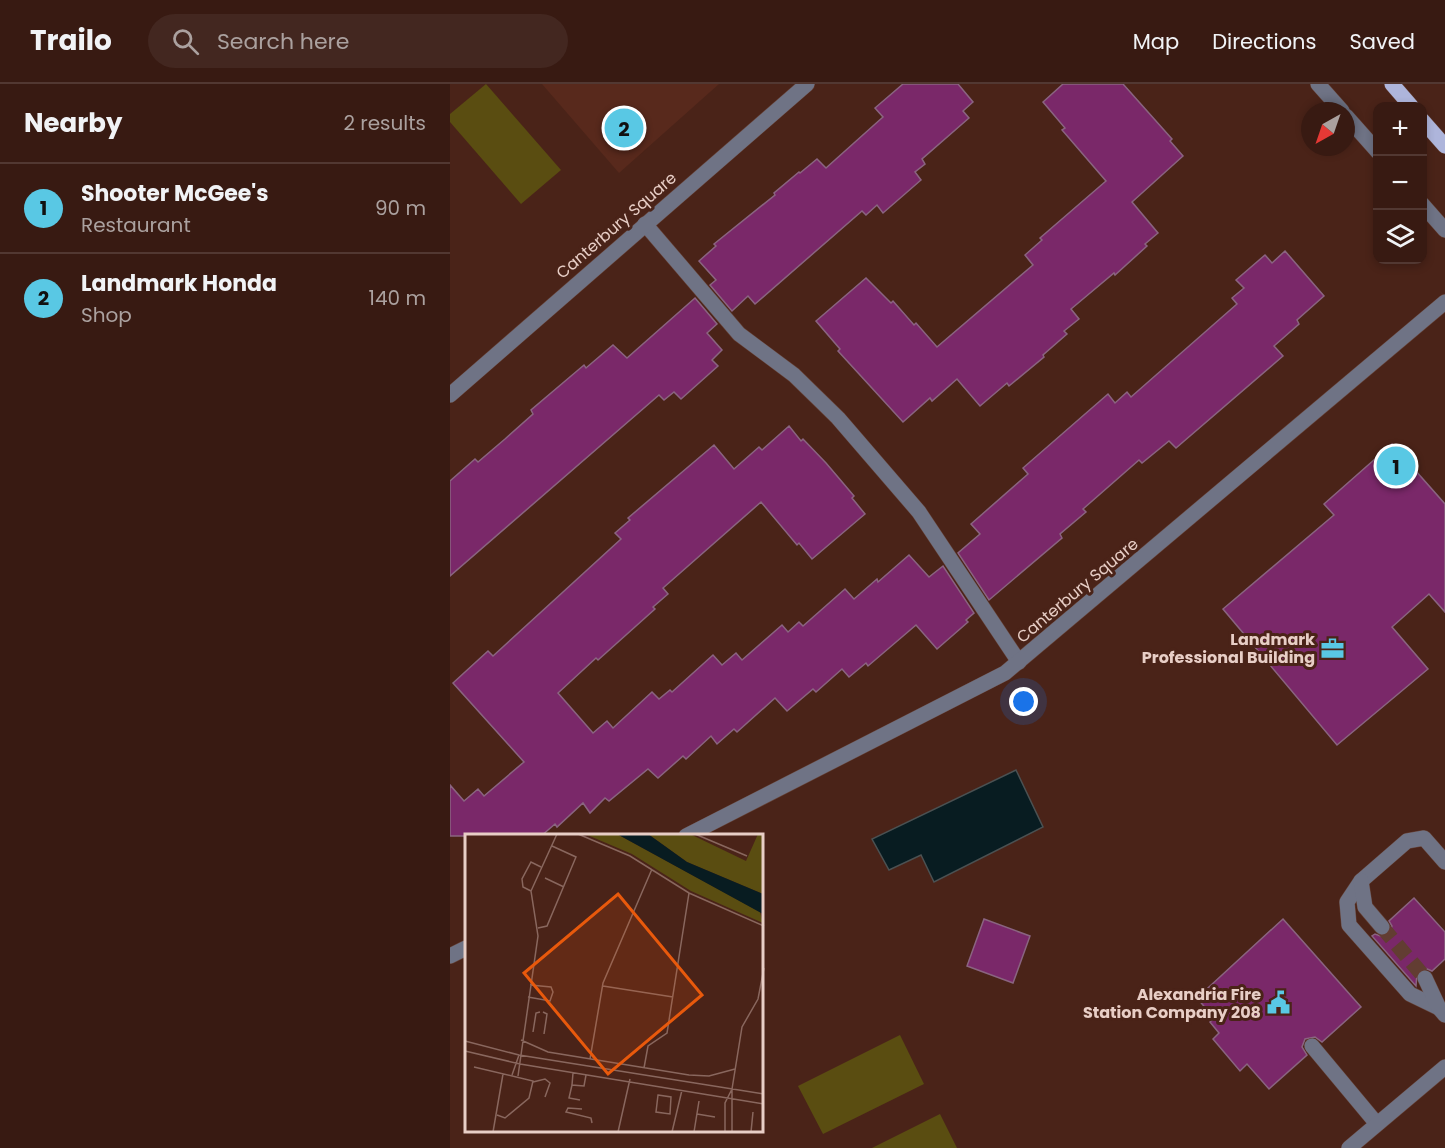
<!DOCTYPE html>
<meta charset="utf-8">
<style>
:root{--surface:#381a12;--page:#432720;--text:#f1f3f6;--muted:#aba19f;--line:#523832;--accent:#59c8e4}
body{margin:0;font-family:Poppins,sans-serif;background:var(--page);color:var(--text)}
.controls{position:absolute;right:18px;top:18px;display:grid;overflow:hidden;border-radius:12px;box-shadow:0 3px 9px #0003}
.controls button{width:54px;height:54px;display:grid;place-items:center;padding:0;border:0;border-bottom:2px solid var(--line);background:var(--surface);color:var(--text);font:30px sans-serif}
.compass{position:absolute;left:851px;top:18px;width:54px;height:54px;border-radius:50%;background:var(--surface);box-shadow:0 3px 9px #0003;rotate:220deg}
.you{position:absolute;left:574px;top:618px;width:21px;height:21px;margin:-15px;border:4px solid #fff;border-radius:50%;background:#1a73e8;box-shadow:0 0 0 9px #1a73e833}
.badge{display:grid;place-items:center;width:39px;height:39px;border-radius:50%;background:var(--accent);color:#111;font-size:20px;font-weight:700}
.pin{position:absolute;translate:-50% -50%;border:3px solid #fff;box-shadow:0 2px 6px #0006}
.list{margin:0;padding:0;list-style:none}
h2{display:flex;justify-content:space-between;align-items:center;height:78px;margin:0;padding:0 24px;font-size:26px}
h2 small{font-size:20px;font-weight:400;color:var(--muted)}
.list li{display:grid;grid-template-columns:39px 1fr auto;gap:18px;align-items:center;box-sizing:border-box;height:90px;padding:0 24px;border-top:2px solid var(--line)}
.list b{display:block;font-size:22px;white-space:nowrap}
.list p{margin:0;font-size:20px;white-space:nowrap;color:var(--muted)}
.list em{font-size:20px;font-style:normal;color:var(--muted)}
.icon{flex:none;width:33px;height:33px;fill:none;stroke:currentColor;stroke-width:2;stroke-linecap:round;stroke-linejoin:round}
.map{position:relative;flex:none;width:995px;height:1064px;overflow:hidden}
header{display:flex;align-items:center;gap:36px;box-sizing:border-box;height:84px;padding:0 30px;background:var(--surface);border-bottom:2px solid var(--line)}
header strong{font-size:28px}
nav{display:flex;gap:33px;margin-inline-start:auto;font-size:21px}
.search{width:420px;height:54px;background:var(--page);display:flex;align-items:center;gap:15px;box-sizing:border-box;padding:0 21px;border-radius:33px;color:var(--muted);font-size:22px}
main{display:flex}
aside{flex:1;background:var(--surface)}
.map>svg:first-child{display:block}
.built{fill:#58291c}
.green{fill:#5a4d11}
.water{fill:#081c21;stroke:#4b5152;stroke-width:1.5}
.building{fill:#7a2869;stroke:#8a6480;stroke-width:1.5}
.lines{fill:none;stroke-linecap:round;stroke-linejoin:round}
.minor-tunnel{stroke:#623d32;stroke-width:15;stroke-dasharray:15 8;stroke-linecap:butt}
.minor-casing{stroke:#664237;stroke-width:16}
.major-casing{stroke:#664237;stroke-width:16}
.minor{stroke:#6f7385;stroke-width:15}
.major{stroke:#aeb5db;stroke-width:15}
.labels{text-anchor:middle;stroke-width:6;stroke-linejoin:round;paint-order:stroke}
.street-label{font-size:16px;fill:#e8cec6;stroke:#4a2318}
.poi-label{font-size:16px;font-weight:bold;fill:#e8cec6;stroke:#4a2318;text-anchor:end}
.inset-road{fill:none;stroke:#89675e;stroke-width:1.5}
.view{fill:#e8590c;fill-opacity:0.15;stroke:#e8590c;stroke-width:3}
.inset-edge{fill:none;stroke:#e8cec6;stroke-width:3}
</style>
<header>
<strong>Trailo</strong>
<div class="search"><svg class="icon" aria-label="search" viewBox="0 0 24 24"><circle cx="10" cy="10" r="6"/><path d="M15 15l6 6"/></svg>Search here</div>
<nav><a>Map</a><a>Directions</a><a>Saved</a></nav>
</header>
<main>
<aside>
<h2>Nearby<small>2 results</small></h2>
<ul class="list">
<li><span class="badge">1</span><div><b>Shooter McGee's</b><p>Restaurant</p></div><em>90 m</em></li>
<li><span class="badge">2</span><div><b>Landmark Honda</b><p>Shop</p></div><em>140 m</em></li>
</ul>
</aside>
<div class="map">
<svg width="995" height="1064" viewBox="0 0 995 1064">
<rect width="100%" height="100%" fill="#4a2318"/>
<!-- built -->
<polygon class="built" points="92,0 269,0 169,89"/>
<!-- green -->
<g class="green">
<polygon points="36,0 111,86 71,120 0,38 0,30"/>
<polygon points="450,951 474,1000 373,1050 348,1002"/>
<polygon points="490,1030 507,1064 422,1064"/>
</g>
<!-- water -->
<polygon class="water" points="566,686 593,743 484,798 471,771 439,786 422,755"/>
<!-- building -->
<g class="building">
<polygon points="453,0 508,0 523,18 513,27 519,34 472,75 475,80 465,88 471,96 433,129 427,121 416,131 412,127 305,220 298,212 282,227 260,201 266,196 249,177 266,162 264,160 325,111 324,109 349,88 350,89 367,75 376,84 433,33 425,24"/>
<polygon points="613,0 673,0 722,55 720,57 733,72 682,118 708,149 695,160 697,162 665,191 664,189 621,225 629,235 614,247 617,250 593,271 594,273 559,302 557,299 530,322 507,295 482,317 480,314 453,338 388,267 390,265 366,237 416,194 441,219 443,217 464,241 466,239 487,263 583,181 575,171 592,156 590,154 656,97 612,46 615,44 593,18"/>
<polygon points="835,167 874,212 847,236 849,240 824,262 833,272 726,364 719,357 692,379 689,376 633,425 636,428 610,450 612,454 539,516 508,469 530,450 521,440 578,390 573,384 658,310 665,319 677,308 681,313 787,220 782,214 794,204 786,196 815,171 822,179"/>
<polygon points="245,214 267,240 257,249 272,266 262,276 268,282 231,315 224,308 214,316 209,311 0,492 0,397 25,375 28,378 55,355 83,330 81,326 134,281 136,284 163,261 177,274"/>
<polygon points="339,342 351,357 353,355 376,379 404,412 402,414 415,430 362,475 349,459 347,461 311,418 213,504 218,510 203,523 205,525 148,576 146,574 108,609 143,649 157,637 163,644 202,608 209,615 220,606 222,608 263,571 272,581 286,569 292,576 332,541 338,548 349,538 353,542 395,505 404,515 427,495 428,498 459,471 479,493 493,482 524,529 516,536 518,538 487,565 466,541 418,582 416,579 399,593 392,585 366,608 363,605 337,627 325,614 287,648 284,645 267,660 261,652 236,675 233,672 208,694 198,685 159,717 155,714 140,729 133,719 107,743 105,740 91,752 0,752 0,701 14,717 28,705 34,712 74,678 3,599 38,567 43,572 171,455 165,449 180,436 178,434 264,361 284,385 309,363 312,366"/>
<polygon points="942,360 995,420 995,528 979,510 942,543 978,585 887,661 773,525 884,431 874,420"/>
<polygon points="964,814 995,848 995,875 982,887 975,884 967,888 966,902 922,852 925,850 933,853 939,850 942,842 939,837"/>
<polygon points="534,835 580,852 563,899 517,882"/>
<polygon points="833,835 911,923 872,958 865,953 855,955 852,963 857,971 819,1005 797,980 790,987 763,955 769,949 760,938 764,934 747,914"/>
</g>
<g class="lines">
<!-- minor-tunnel -->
<polyline class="minor-tunnel" points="932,843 975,894"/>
<defs>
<g id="minor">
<polyline points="868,0 892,27"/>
<polyline points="896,32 928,68"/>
<polyline points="972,120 995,146"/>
<polyline points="195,140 289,250 344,291 388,334 469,428 569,578"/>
<polyline points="0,311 357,0"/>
<polyline points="236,752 555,589 995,218"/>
<polyline points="995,778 974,754 957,757 911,797 897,818 899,841 960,910 989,924 995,931"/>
<polyline points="911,797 915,823 932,843"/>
<polyline points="0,872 16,864"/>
<polyline points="975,894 989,924"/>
<polyline points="862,962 927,1040"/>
<polyline points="899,1064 995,983"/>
</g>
<g id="major">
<polyline points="942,0 961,22"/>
<polyline points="972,36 995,62"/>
</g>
</defs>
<!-- minor casing -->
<use href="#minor" class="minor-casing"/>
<!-- major casing -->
<use href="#major" class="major-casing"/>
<!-- minor -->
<use href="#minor" class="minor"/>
<!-- major -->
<use href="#major" class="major"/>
</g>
<!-- icons -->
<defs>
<symbol id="office-bare" viewBox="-9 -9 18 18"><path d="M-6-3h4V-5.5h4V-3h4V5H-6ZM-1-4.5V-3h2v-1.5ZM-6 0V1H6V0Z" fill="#59c8e4" stroke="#4a2318" stroke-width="2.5" paint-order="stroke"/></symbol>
<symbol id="civic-bare" viewBox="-9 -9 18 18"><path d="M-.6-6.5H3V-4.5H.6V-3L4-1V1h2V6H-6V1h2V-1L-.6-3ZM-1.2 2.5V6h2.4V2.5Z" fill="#59c8e4" stroke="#4a2318" stroke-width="2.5" paint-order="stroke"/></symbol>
</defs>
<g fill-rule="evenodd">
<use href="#office-bare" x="866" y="548" width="33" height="33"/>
<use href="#civic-bare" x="812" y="902" width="33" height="33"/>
</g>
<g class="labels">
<!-- street labels -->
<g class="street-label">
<text transform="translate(166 141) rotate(-41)" y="6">Canterbury Square</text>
<text transform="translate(627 506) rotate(-40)" y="6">Canterbury Square</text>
</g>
<!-- poi labels -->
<g class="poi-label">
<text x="865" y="561">Landmark<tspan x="865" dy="18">Professional Building</tspan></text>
<text x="811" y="916">Alexandria Fire<tspan x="811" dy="18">Station Company 208</tspan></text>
</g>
</g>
<!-- overview -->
<g transform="translate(15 750)">
<rect width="298" height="298" fill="#4a2318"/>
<path d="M120,0H152L295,78L298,89L226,57L167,20ZM183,0H225L281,27L293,0H298V60L222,28Z" fill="#5a4d11"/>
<path d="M152,0H183L222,28L298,60V80Z" fill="#081c21"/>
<path class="inset-road" d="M113,0L165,22L224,59L299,92M230,0L282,22M80,44L99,53M66,57L58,53L57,45L66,28L76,33M73,94L82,92L111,23L87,12M138,152L208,163M63,163L85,167L88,158L86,153L65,151M78,178L82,180L79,200M68,198L71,179L75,178M56,206L83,218L224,241L244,242L270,235M0,207L54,221L299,260M0,217L55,230L299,270M125,225L138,149L187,35M9,233L68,247L64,264L40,284L32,281M179,234L183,212L202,199L224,59M108,239L107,251L119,252L121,241M47,241L54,221M53,242L73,102L66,57L92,0M68,248L80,245L85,249L80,263M107,251L104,264L115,266M193,261L206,263L205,280L191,278ZM117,275L103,274L101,278L126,284L127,289M232,280L250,283M28,298L38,240M153,298L165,245M207,298L217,256M229,298L234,267M260,298V269L267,255M267,298V255L277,193L293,165L299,134M286,298L288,278"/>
<path class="view" d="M153,60L237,161L143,240L59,139Z"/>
<rect width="298" height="298" class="inset-edge"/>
</g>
</svg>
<div class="controls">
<button>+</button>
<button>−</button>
<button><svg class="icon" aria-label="layers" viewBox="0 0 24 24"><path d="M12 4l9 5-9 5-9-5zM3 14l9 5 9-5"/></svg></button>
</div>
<svg class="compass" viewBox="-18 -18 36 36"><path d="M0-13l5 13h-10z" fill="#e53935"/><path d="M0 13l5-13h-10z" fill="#aba19f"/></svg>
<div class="you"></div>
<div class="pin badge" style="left:946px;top:382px">1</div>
<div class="pin badge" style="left:174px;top:44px">2</div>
</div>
</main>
